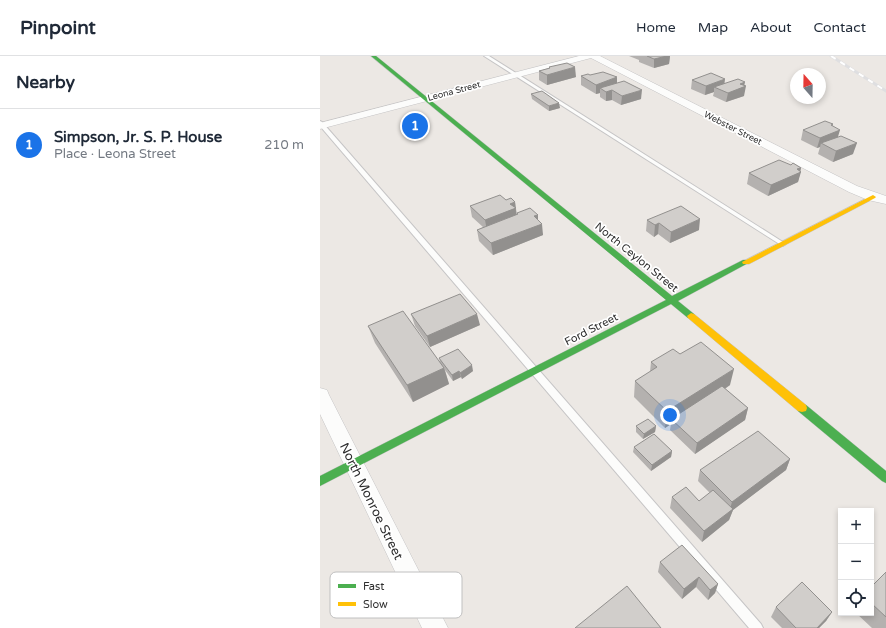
<!DOCTYPE html>
<meta charset="utf-8">
<style>
:root{--surface:#fff;--page:#f6f6f7;--text:#1f2937;--muted:#747a83;--line:#e0e1e3;--accent:#1a73e8}
body{margin:0;font-family:"Varela Round",sans-serif;background:var(--page);color:var(--text)}
.controls{position:absolute;right:12px;bottom:12px;display:grid;overflow:hidden;border-radius:0px;box-shadow:0 2px 6px #0003}
.controls button{width:36px;height:36px;display:grid;place-items:center;padding:0;border:0;border-bottom:1px solid var(--line);background:var(--surface);color:var(--text);font:20px sans-serif}
.compass{position:absolute;left:470px;top:12px;width:36px;height:36px;border-radius:50%;background:var(--surface);box-shadow:0 2px 6px #0003;rotate:340deg}
.you{position:absolute;left:350px;top:359px;width:14px;height:14px;margin:-10px;border:3px solid #fff;border-radius:50%;background:#1a73e8;box-shadow:0 0 0 6px #1a73e833}
.badge{display:grid;place-items:center;width:26px;height:26px;border-radius:50%;background:var(--accent);color:#fff;font-size:13px;font-weight:700}
.pin{position:absolute;translate:-50% -50%;border:2px solid #fff;box-shadow:0 1px 4px #0006}
.list{margin:0;padding:0;list-style:none}
h2{display:flex;justify-content:space-between;align-items:center;height:52px;margin:0;padding:0 16px;font-size:17px}
h2 small{font-size:13px;font-weight:400;color:var(--muted)}
.list li{display:grid;grid-template-columns:26px 1fr auto;gap:12px;align-items:center;box-sizing:border-box;height:72px;padding:0 16px;border-top:1px solid var(--line)}
.list b{display:block;font-size:15px;white-space:nowrap}
.list p{margin:0;font-size:13px;white-space:nowrap;color:var(--muted)}
.list em{font-size:13px;font-style:normal;color:var(--muted)}
.icon{flex:none;width:22px;height:22px;fill:none;stroke:currentColor;stroke-width:2;stroke-linecap:round;stroke-linejoin:round}
.map{position:relative;flex:none;width:566px;height:572px;overflow:hidden}
header{display:flex;align-items:center;gap:24px;box-sizing:border-box;height:56px;padding:0 20px;background:var(--surface);border-bottom:1px solid var(--line)}
header strong{font-size:19px}
nav{display:flex;gap:22px;margin-inline-start:auto;font-size:14px}
main{display:flex}
aside{flex:1;background:var(--surface)}
.map>svg:first-child{display:block}
.lines{fill:none;stroke-linecap:round;stroke-linejoin:round}
.lane-casing{stroke:#c5c4c5;stroke-width:2}
.street-casing{stroke:#c5c4c5;stroke-width:1}
.fast-casing{stroke:#c5c4c5;stroke-width:1}
.slow-casing{stroke:#c5c4c5;stroke-width:1}
.lane{fill:#fcfcfb;fill-rule:evenodd}
.street{fill:#fcfcfb;fill-rule:evenodd}
.fast{fill:#4caf50;fill-rule:evenodd}
.slow{fill:#ffc107;fill-rule:evenodd}
.rail-casing{stroke:#dfdfe1;stroke-width:3}
.rail{stroke:#fff;stroke-width:2;stroke-dasharray:5.5;stroke-linecap:butt}
.wall{fill:#b4b1af}
.shaded-wall{fill:#92908e}
.building{fill:#d1cecb;stroke:#92908e}
.labels{text-anchor:middle;stroke-width:3.5;stroke-linejoin:round;paint-order:stroke}
.far-street-label{font-size:9px;fill:#2e2e2e;stroke:#fff}
.street-label{font-size:11px;fill:#2e2e2e;stroke:#fff}
.near-street-label{font-size:13px;fill:#2e2e2e;stroke:#fff}
.key{fill:#fff;stroke:#c0c0c0;stroke-width:1}
.key-label{font-size:11px;fill:#2e2e2e}
</style>
<header>
<strong>Pinpoint</strong>
<nav><a>Home</a><a>Map</a><a>About</a><a>Contact</a></nav>
</header>
<main>
<aside>
<h2>Nearby<small></small></h2>
<ul class="list">
<li><span class="badge">1</span><div><b>Simpson, Jr. S. P. House</b><p>Place · Leona Street</p></div><em>210 m</em></li>
</ul>
</aside>
<div class="map">
<svg width="566" height="572" viewBox="0 0 566 572">
<rect width="100%" height="100%" fill="#ece8e4"/>
<g class="lines">
<defs>
<g id="lane">
<polygon points="164,0 169,0 466,188 463,190 461,189"/>
<polygon points="0,65 2,66 441,568 443,572 429,572 0,70"/>
</g>
<g id="street">
<polygon points="259,0 280,0 537,130 566,140 566,148 548,144 529,136 271,2 0,73 0,67"/>
<polygon points="0,332 7,334 9,339 128,572 102,572 0,358"/>
</g>
<g id="fast">
<polygon points="51,0 56,0 352,240 423,204 429,204 430,206 358,245 374,258 375,260 374,262 368,262 351,248 0,430 0,420 346,244"/>
<polygon points="482,348 486,349 566,415 566,427 562,425 478,355 477,352 478,349"/>
</g>
<g id="slow">
<polygon points="553,139 556,141 555,142 429,208 423,208 422,206"/>
<polygon points="371,257 374,258 486,349 487,352 486,355 482,356 478,355 368,262 367,260"/>
</g>
</defs>
<!-- lane casing -->
<use href="#lane" class="lane-casing"/>
<!-- street casing -->
<use href="#street" class="street-casing"/>
<!-- fast casing -->
<use href="#fast" class="fast-casing"/>
<!-- slow casing -->
<use href="#slow" class="slow-casing"/>
<!-- lane -->
<use href="#lane" class="lane"/>
<!-- street -->
<use href="#street" class="street"/>
<!-- fast -->
<use href="#fast" class="fast"/>
<!-- slow -->
<use href="#slow" class="slow"/>
<defs>
<polyline id="rail" points="511,0 566,35"/>
</defs>
<!-- rail casing -->
<use href="#rail" class="rail-casing"/>
<!-- rail -->
<use href="#rail" class="rail"/>
</g>
<!-- wall -->
<g class="wall">
<polygon points="309,0 350,0 349,8 334,12 319,6 319,4"/>
<polygon points="229,11 256,21 227,29 219,24 219,15 229,12"/>
<polygon points="270,19 297,27 321,43 301,49 292,44 286,45 280,41 280,37 276,38 261,29 261,20"/>
<polygon points="372,24 424,30 424,40 406,46 393,40 394,36 385,39 371,33"/>
<polygon points="211,38 240,52 229,55 212,43"/>
<polygon points="513,70 518,81 533,98 513,106 498,98 500,91 497,92 481,84 483,74"/>
<polygon points="471,109 481,112 478,126 448,140 427,128 429,117"/>
<polygon points="186,144 195,146 197,159 197,157 218,159 218,164 223,179 173,199 159,185 157,174 163,171 152,161 150,150"/>
<polygon points="327,164 379,174 350,187 338,178 334,181 326,175"/>
<polygon points="91,258 160,269 110,291 95,270"/>
<polygon points="48,270 120,305 119,302 153,315 142,323 141,321 133,325 125,314 129,328 93,346 55,287"/>
<polygon points="360,298 410,329 405,333 428,352 425,364 375,398 350,374 351,368 345,372 314,341 315,325 330,316 331,306"/>
<polygon points="316,370 336,370 335,376 323,383 316,376"/>
<polygon points="314,391 352,395 351,401 331,415 313,396"/>
<polygon points="470,403 466,414 413,454 409,464 382,486 350,452 352,441 379,445 390,437 378,425 380,414"/>
<polygon points="340,506 398,528 395,537 388,544 376,531 362,543 338,516"/>
<polygon points="566,516 566,572 552,572 536,557 551,557 551,531"/>
<polygon points="456,551 512,556 506,565 499,572 462,572 451,561"/>
</g>
<!-- shaded-wall -->
<g class="shaded-wall">
<polygon points="344,0 350,0 349,8 334,12 334,3"/>
<polygon points="255,11 256,21 227,29 227,19"/>
<polygon points="297,21 297,30 280,32 280,37 276,38 276,29"/>
<polygon points="405,23 404,32 394,31 394,36 385,39 386,30"/>
<polygon points="425,26 424,31 426,30 424,40 406,46 408,37 420,28"/>
<polygon points="292,34 292,44 286,45 286,36"/>
<polygon points="322,34 321,43 301,49 302,40"/>
<polygon points="239,47 240,52 229,55 229,50"/>
<polygon points="513,68 511,77 520,74 517,84 501,87 500,91 497,92 500,82 511,69"/>
<polygon points="537,87 533,98 513,106 516,95"/>
<polygon points="481,112 480,116 481,116 478,126 448,140 451,129 477,113"/>
<polygon points="195,146 197,164 167,175 165,164 190,148"/>
<polygon points="218,159 218,169 222,168 223,179 173,199 171,187 214,160"/>
<polygon points="380,163 379,174 350,187 351,176"/>
<polygon points="339,167 338,178 334,181 335,169"/>
<polygon points="157,258 160,269 110,291 107,280"/>
<polygon points="152,309 153,315 142,323 140,317"/>
<polygon points="124,312 129,328 93,346 87,329"/>
<polygon points="414,313 410,329 354,366 351,363 351,368 345,372 347,355"/>
<polygon points="139,315 141,321 133,325 132,319"/>
<polygon points="428,352 425,364 375,398 377,387"/>
<polygon points="336,370 335,376 323,383 324,378"/>
<polygon points="352,395 351,401 331,415 332,409"/>
<polygon points="470,403 466,414 413,454 409,464 382,486 384,475 409,456 412,446"/>
<polygon points="379,521 376,531 362,543 364,533"/>
<polygon points="398,528 395,537 388,544 390,534"/>
<polygon points="512,556 506,565 499,572 497,572"/>
</g>
<!-- building -->
<g class="building">
<polygon points="327,0 347,0 334,3"/>
<polygon points="247,7 255,11 227,19 219,15 230,12 229,11"/>
<polygon points="283,16 297,21 276,29 261,20 268,18 270,19"/>
<polygon points="391,17 405,23 386,30 372,24"/>
<polygon points="418,23 425,26 420,28 426,30 408,37 394,31"/>
<polygon points="304,25 322,34 302,40 292,34 286,36 280,32"/>
<polygon points="222,35 239,47 229,50 211,38"/>
<polygon points="505,65 513,68 511,69 520,74 500,82 483,74"/>
<polygon points="521,80 537,87 516,95 501,87"/>
<polygon points="459,104 471,109 473,107 481,112 477,113 481,116 451,129 429,117"/>
<polygon points="180,139 186,144 191,142 195,146 190,148 196,152 165,164 150,150"/>
<polygon points="361,150 380,163 351,176 339,167 335,169 327,164"/>
<polygon points="210,152 218,159 214,160 222,168 171,187 157,174 198,158 197,157"/>
<polygon points="140,238 157,258 107,280 91,258"/>
<polygon points="83,255 124,312 87,329 48,270"/>
<polygon points="381,286 414,313 347,355 315,325 337,311 331,306 353,293 360,298"/>
<polygon points="138,293 152,309 140,317 139,315 132,319 119,302"/>
<polygon points="402,330 428,352 377,387 351,363"/>
<polygon points="328,363 336,370 324,378 316,370"/>
<polygon points="438,375 470,403 412,446 380,414"/>
<polygon points="334,378 352,395 332,409 314,391"/>
<polygon points="366,431 379,445 393,434 413,453 384,475 352,441"/>
<polygon points="362,489 398,528 390,534 379,521 364,533 340,506"/>
<polygon points="566,516 566,561 551,547 551,531"/>
<polygon points="482,526 512,556 497,572 476,572 456,551"/>
<polygon points="307,530 341,572 255,572"/>
</g>
<g class="labels">
<!-- far-street labels -->
<g class="far-street-label">
<text transform="translate(134 35) rotate(-15)" y="3">Leona Street</text>
<text transform="translate(413 72) rotate(27)" y="3">Webster Street</text>
</g>
<!-- street labels -->
<g class="street-label">
<text transform="translate(317 201) rotate(39)" y="4">North Ceylon Street</text>
<text transform="translate(271 273) rotate(-27)" y="4">Ford Street</text>
</g>
<!-- near-street labels -->
<g class="near-street-label">
<text transform="translate(52 445) rotate(64)" y="5">North Monroe Street</text>
</g>
</g>
<!-- legend -->
<rect x="10" y="516" width="132" height="46" rx="6" class="key"/>
<rect x="18" y="528" width="18" height="4" fill="#4caf50"/>
<rect x="18" y="546" width="18" height="4" fill="#ffc107"/>
<g class="key-label">
<text x="43" y="534">Fast</text>
<text x="43" y="552">Slow</text>
</g>
</svg>
<div class="controls">
<button>+</button>
<button>−</button>
<button><svg class="icon" aria-label="locate" viewBox="0 0 24 24"><circle cx="12" cy="12" r="6"/><path d="M12 2v4M12 18v4M2 12h4M18 12h4"/></svg></button>
</div>
<svg class="compass" viewBox="-18 -18 36 36"><path d="M0-13l5 13h-10z" fill="#e53935"/><path d="M0 13l5-13h-10z" fill="#747a83"/></svg>
<div class="you"></div>
<div class="pin badge" style="left:95px;top:70px">1</div>
</div>
</main>
